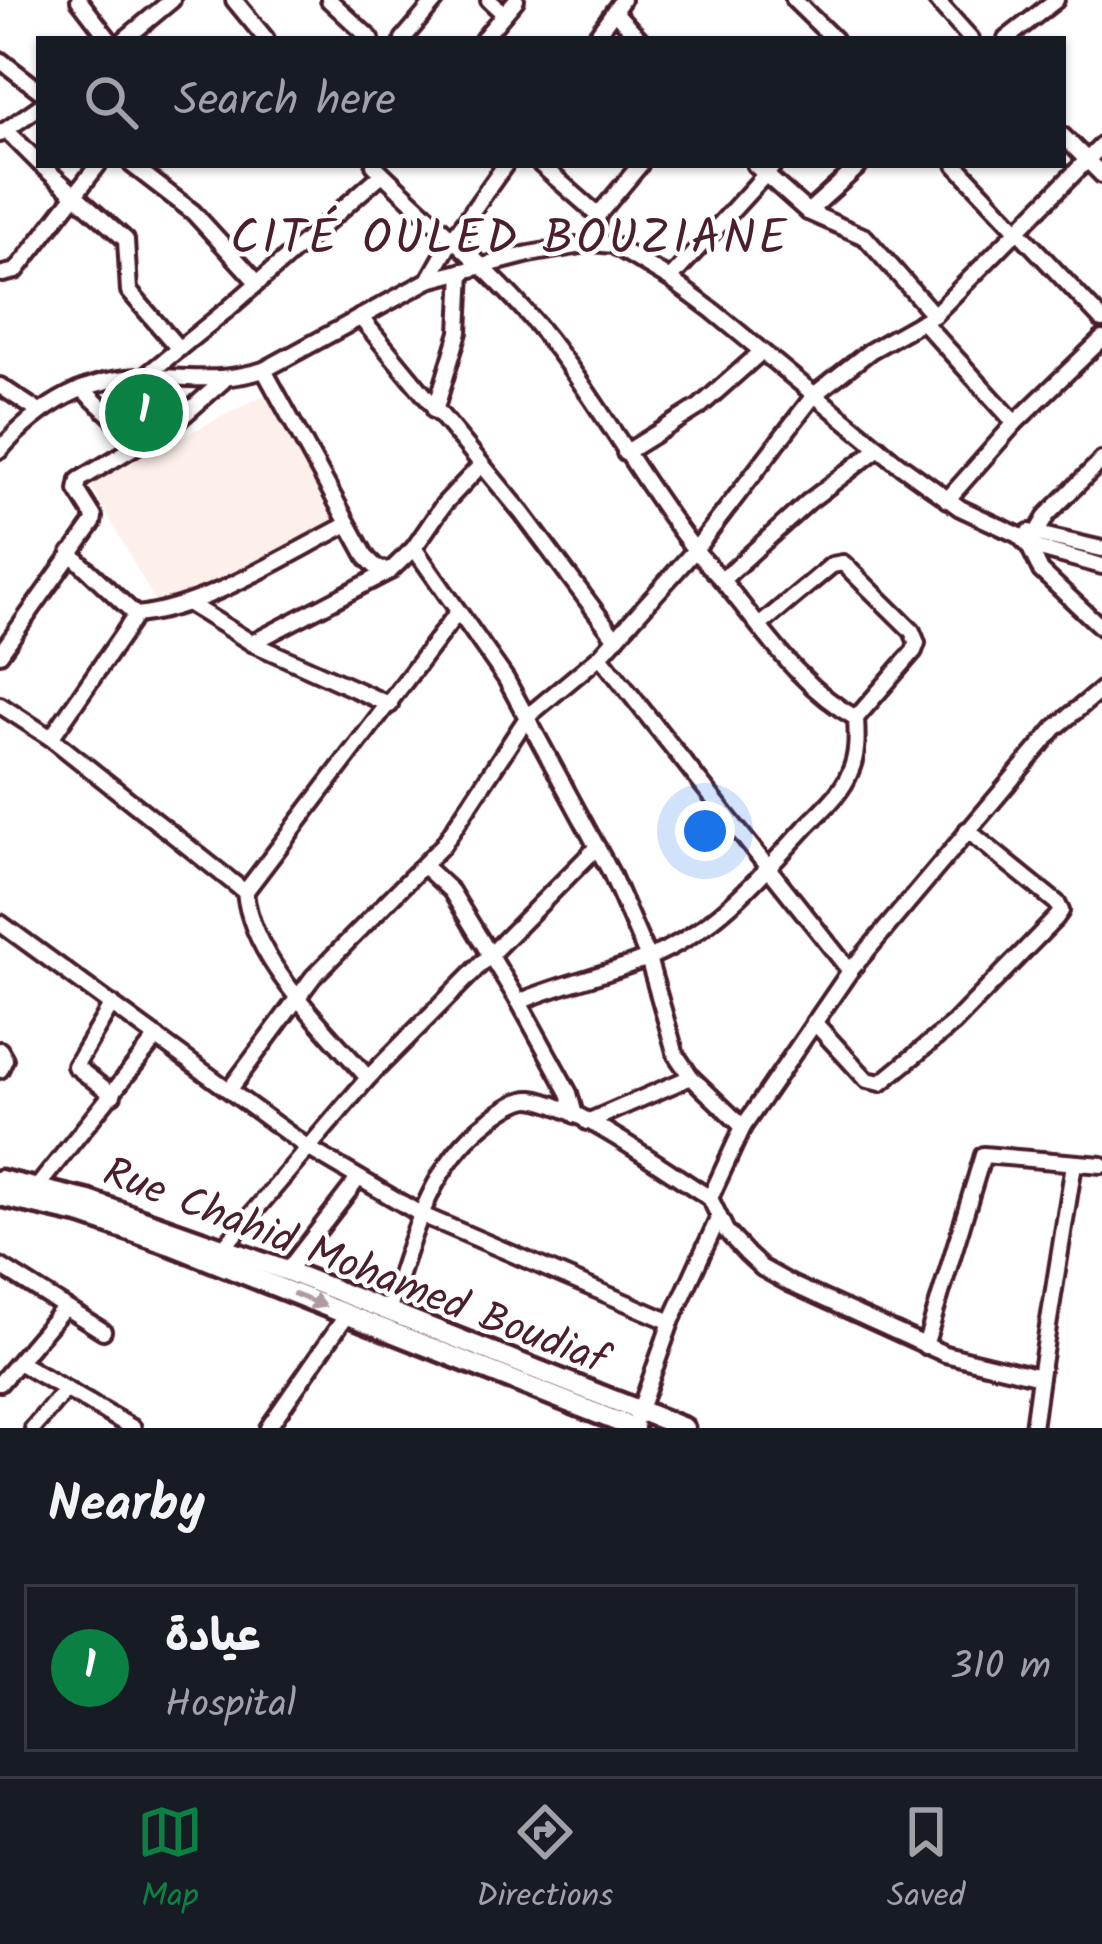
<!DOCTYPE html>
<meta charset="utf-8">
<style>
:root{--surface:#171b24;--page:#20242c;--text:#f1f3f6;--muted:#9ea1a6;--line:#363941;--accent:#0b8043}
body{margin:0;font-family:Kalam,"Playpen Sans Arabic",sans-serif;background:var(--page);color:var(--text)}
.you{position:absolute;left:705px;top:831px;width:42px;height:42px;margin:-30px;border:9px solid #fff;border-radius:50%;background:#1a73e8;box-shadow:0 0 0 18px #1a73e833}
.badge{display:grid;place-items:center;width:78px;height:78px;border-radius:50%;background:var(--accent);color:#fff;font-size:39px;font-weight:700}
.pin{position:absolute;translate:-50% -50%;border:6px solid #fff;box-shadow:0 3px 12px #0006}
.list{margin:0;padding:0;list-style:none}
h2{display:flex;justify-content:space-between;align-items:center;height:156px;margin:0;padding:0 48px;font-size:51px}
h2 small{font-size:39px;font-weight:400;color:var(--muted)}
.list li{display:grid;grid-template-columns:78px 1fr auto;gap:36px;align-items:center;box-sizing:border-box;height:168px;margin:0 24px 24px;padding:0 24px;border:3px solid var(--line);border-radius:0px}
.list b{display:block;font-size:45px;white-space:nowrap}
.list p{margin:0;font-size:39px;white-space:nowrap;color:var(--muted)}
.list em{font-size:39px;font-style:normal;color:var(--muted)}
.icon{flex:none;width:66px;height:66px;fill:none;stroke:currentColor;stroke-width:2;stroke-linecap:round;stroke-linejoin:round}
.map{position:relative;flex:none;width:1102px;height:1428px;overflow:hidden}
.search{position:absolute;background:var(--surface);box-shadow:0 3px 9px #0004;left:36px;right:36px;top:36px;height:132px;display:flex;align-items:center;gap:30px;box-sizing:border-box;padding:0 42px;border-radius:0px;color:var(--muted);font-size:45px}
.sheet{height:348px;background:var(--surface)}
nav{display:flex;justify-content:space-around;align-items:center;box-sizing:border-box;height:168px;border-top:3px solid var(--line);background:var(--surface);font-size:33px;color:var(--muted)}
nav a{display:grid;justify-items:center;gap:6px}
nav .on{color:var(--accent)}
.map>svg:first-child{display:block}
.built{fill:#fdf0eb}
.lines{fill:none;stroke-linecap:round;stroke-linejoin:round}
.minor-casing{stroke:#4a1f2b;stroke-width:22}
.secondary-casing{stroke:#4a1f2b;stroke-width:27}
.minor{stroke:#fff;stroke-width:14}
.secondary{stroke:#fff;stroke-width:18}
.oneway{fill:#ae9aa0}
.labels{text-anchor:middle;stroke-width:9;stroke-linejoin:round;paint-order:stroke}
.street-label{font-size:42px;fill:#4a1f2b;stroke:#fff}
.quarter-label{font-size:48px;letter-spacing:3px;fill:#4a1f2b;stroke:#fff}
</style>
<div class="map">
<svg width="1102" height="1428" viewBox="0 0 1102 1428">
<rect width="100%" height="100%" fill="#fff"/>
<filter id="ink" filterUnits="userSpaceOnUse"><feTurbulence type="fractalNoise" baseFrequency=".00833" numOctaves="2"/><feDisplacementMap in="SourceGraphic" scale="24" xChannelSelector="R" yChannelSelector="G"/><feConvolveMatrix kernelMatrix="1 2 1 2 8 2 1 2 1" color-interpolation-filters="sRGB"/></filter>
<g filter="url(#ink)">
<!-- built -->
<polygon class="built" points="270,392 335,522 161,612 90,484"/>
<g class="lines">
<defs>
<g id="minor">
<polyline points="79,0 109,39"/>
<polyline points="234,0 266,39"/>
<polyline points="329,0 371,39"/>
<polyline points="489,0 504,14"/>
<polyline points="794,0 834,39"/>
<polyline points="936,0 971,39"/>
<polyline points="614,11 640,39"/>
<polyline points="125,39 172,0"/>
<polyline points="403,39 436,0"/>
<polyline points="483,39 516,0"/>
<polyline points="594,39 622,0"/>
<polyline points="1006,39 1056,0"/>
<polyline points="0,60 39,90"/>
<polyline points="6,130 39,163"/>
<polyline points="0,134 39,107"/>
<polyline points="1063,136 1102,175"/>
<polyline points="41,165 126,240 129,291 179,349"/>
<polyline points="132,165 193,212 257,282"/>
<polyline points="541,165 598,215"/>
<polyline points="755,165 808,212 865,237 934,315 1102,145"/>
<polyline points="956,165 1102,320"/>
<polyline points="808,212 860,165"/>
<polyline points="593,243 598,215 640,165"/>
<polyline points="3,274 16,271 98,165"/>
<polyline points="670,279 774,165"/>
<polyline points="429,280 451,241 505,165"/>
<polyline points="360,317 522,513 616,639"/>
<polyline points="924,323 1015,423"/>
<polyline points="264,370 367,558 377,568 390,571 414,548 506,679 611,873 648,958 676,1055 691,1077 743,1127 710,1198 726,1231 747,1254 762,1268 791,1284 945,1354 1040,1377 1033,1428"/>
<polyline points="144,377 228,309 382,174"/>
<polyline points="0,386 38,411"/>
<polyline points="82,389 140,443"/>
<polyline points="435,411 459,332 462,271"/>
<path d="M0,450C38,407 85,377 144,377C189,376 218,384 264,370L429,280L529,254L593,243L613,245L670,279L713,311L896,462L960,508L1018,535L1029,546L1102,566"/>
<polyline points="625,453 699,407 760,353"/>
<polyline points="1102,460 1047,515 1029,546 1041,571 1102,628"/>
<polyline points="947,500 1015,423 1102,339"/>
<polyline points="1029,532 1102,549"/>
<polyline points="414,548 444,504 481,465"/>
<path d="M70,553L136,615C203,609 287,555 348,524"/>
<polyline points="722,580 695,550 815,394 870,351 934,315"/>
<polyline points="189,604 252,643 390,705"/>
<path d="M759,626L832,565L843,563L912,631L917,643L914,651L856,718C800,688 762,628 722,580L808,502L879,448"/>
<polyline points="252,643 390,571"/>
<polyline points="0,654 93,523 94,517 77,490 79,480 175,423 223,381"/>
<polyline points="600,656 850,971"/>
<path d="M0,705L51,738L245,892C252,961 324,1027 368,1078"/>
<polyline points="51,738 136,615"/>
<path d="M424,866L451,891L519,1002C562,983 607,975 650,957C714,931 759,878 804,829C820,812 842,794 850,772C858,755 857,736 856,718"/>
<polyline points="245,892 457,613"/>
<polyline points="0,923 308,1148 422,1215 671,1322"/>
<polyline points="519,1002 569,1093 575,1115"/>
<polyline points="112,1004 75,1066 113,1095"/>
<polyline points="814,1022 867,1080 881,1083 953,1024 1056,918 1061,911 1057,903 967,830"/>
<polyline points="0,1050 5,1059 0,1070"/>
<path d="M230,1089L313,977L443,845L528,716L600,656L695,550C638,478 596,395 537,325C488,266 428,219 374,165"/>
<polyline points="587,1122 691,1077"/>
<polyline points="743,1127 850,971 1055,728 1102,689"/>
<polyline points="38,1186 157,1037"/>
<polyline points="223,1248 368,1078 597,847"/>
<polyline points="0,1266 103,1331"/>
<polyline points="287,1271 358,1179"/>
<path d="M388,1311C414,1236 429,1159 499,1113C508,1107 521,1098 532,1099C576,1104 670,1173 710,1198"/>
<polyline points="925,1346 983,1155 1102,1165"/>
<polyline points="20,1363 133,1428"/>
<polyline points="1040,1377 1074,1164"/>
<polyline points="0,1383 63,1309"/>
<polyline points="637,1418 671,1322 718,1219"/>
<polyline points="33,1428 66,1389"/>
<polyline points="268,1428 346,1316"/>
</g>
<g id="secondary">
<polyline points="0,1180 89,1201 287,1271 684,1428"/>
<polyline points="0,1196 83,1215 171,1245 634,1428"/>
</g>
</defs>
<!-- minor casing -->
<use href="#minor" class="minor-casing"/>
<!-- secondary casing -->
<use href="#secondary" class="secondary-casing"/>
<!-- minor -->
<use href="#minor" class="minor"/>
<!-- secondary -->
<use href="#secondary" class="secondary"/>
</g>
<!-- one-way arrows -->
<defs><path id="oneway-solid" d="M-6-.8H1V-3.2L6.5 0L1 3.2V.8H-6Z" transform="scale(3)"/></defs>
<use class="oneway" href="#oneway-solid" transform="translate(309 1300) rotate(22)"/>
</g>
<g class="labels">
<!-- street labels -->
<g class="street-label">
<text transform="translate(356 1264) rotate(21)" y="15">Rue Chahid Mohamed Boudiaf</text>
</g>
<!-- quarter labels -->
<g class="quarter-label">
<text x="510" y="253">CITÉ OULED BOUZIANE</text>
</g>
</g>
</svg>
<div class="you"></div>
<div class="pin badge" style="left:144px;top:413px">1</div>
<div class="search"><svg class="icon" aria-label="search" viewBox="0 0 24 24"><circle cx="10" cy="10" r="6"/><path d="M15 15l6 6"/></svg>Search here</div>
</div>
<section class="sheet">
<h2>Nearby<small></small></h2>
<ul class="list">
<li><span class="badge">1</span><div><b>عيادة</b><p>Hospital</p></div><em>310 m</em></li>
</ul>
</section>
<nav>
<a class="on"><svg class="icon" aria-label="map" viewBox="0 0 24 24"><path d="M3 6l6-2 6 2 6-2v14l-6 2-6-2-6 2zM9 4v14M15 6v14"/></svg>Map</a>
<a><svg class="icon" aria-label="directions" viewBox="0 0 24 24"><path d="M12 3l9 9-9 9-9-9zM9 14v-3h6M13 9l2 2-2 2"/></svg>Directions</a>
<a><svg class="icon" aria-label="saved" viewBox="0 0 24 24"><path d="M7 4h10v16l-5-4-5 4z"/></svg>Saved</a>
</nav>
